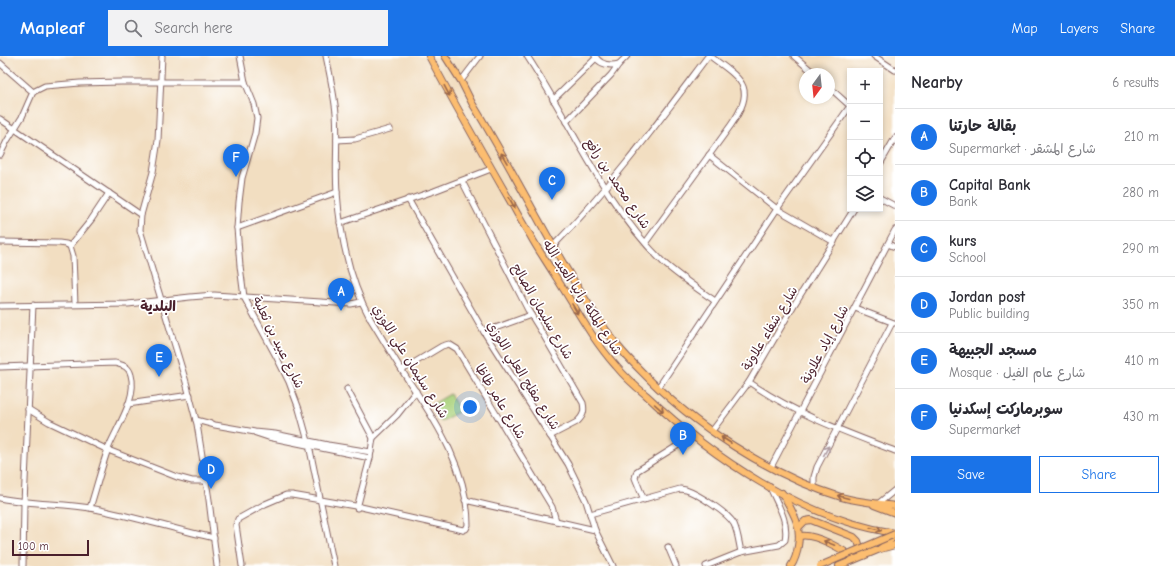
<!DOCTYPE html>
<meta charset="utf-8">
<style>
:root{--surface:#fff;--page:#f2f2f3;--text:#2b2b33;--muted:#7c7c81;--line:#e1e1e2;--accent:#1a73e8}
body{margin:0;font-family:"Comic Neue","Playpen Sans Arabic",sans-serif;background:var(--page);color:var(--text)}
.controls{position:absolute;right:12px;top:12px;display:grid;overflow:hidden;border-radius:0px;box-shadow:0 2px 6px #0003}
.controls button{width:36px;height:36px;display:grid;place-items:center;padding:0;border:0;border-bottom:1px solid var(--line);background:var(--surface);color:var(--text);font:20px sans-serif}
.compass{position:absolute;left:799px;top:12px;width:36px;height:36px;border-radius:50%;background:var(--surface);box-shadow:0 2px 6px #0003;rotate:195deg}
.scale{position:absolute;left:12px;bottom:10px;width:77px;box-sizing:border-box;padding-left:4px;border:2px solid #4a1f2b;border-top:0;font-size:11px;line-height:14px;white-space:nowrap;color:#4a1f2b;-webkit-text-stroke:3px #fff;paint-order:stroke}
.you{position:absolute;left:470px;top:351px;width:14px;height:14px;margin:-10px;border:3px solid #fff;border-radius:50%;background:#1a73e8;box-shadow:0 0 0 6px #1a73e833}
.badge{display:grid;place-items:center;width:26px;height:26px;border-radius:50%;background:var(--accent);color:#fff;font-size:13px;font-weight:700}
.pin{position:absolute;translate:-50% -33px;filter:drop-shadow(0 1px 2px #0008)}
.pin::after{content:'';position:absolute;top:21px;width:14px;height:12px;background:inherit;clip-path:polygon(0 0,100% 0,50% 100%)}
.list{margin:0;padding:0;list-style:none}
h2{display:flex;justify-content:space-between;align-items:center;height:52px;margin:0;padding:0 16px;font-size:17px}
h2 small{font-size:13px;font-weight:400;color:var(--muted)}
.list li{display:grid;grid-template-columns:26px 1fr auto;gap:12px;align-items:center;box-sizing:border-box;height:56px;padding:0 16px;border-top:1px solid var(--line)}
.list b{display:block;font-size:15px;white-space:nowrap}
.list p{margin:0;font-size:13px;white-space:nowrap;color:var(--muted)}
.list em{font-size:13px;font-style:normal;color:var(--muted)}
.actions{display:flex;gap:8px;padding:12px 16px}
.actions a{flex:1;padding:9px 0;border:1px solid var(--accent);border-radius:0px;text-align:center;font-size:14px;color:var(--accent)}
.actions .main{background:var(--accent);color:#fff}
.icon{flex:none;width:22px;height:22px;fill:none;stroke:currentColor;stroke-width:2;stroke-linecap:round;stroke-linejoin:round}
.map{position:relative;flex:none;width:895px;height:510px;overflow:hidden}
header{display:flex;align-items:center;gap:24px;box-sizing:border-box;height:56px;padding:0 20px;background:var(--accent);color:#fff}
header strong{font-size:19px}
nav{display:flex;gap:22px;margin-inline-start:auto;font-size:14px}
.search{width:280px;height:36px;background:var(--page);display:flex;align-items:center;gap:10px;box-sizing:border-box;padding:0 14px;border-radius:0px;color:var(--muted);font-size:15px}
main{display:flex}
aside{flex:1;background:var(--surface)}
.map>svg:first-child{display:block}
.green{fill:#abd37e;stroke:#7a7954}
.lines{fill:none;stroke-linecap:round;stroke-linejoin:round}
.minor-casing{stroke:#856260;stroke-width:7}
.major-casing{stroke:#856260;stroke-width:8}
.minor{stroke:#fff;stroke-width:5}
.major{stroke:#fcbd6f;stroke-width:6}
.major-bridge-casing{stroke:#856260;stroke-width:8;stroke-linecap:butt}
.major-bridge{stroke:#fcbd6f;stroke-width:6}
.oneway{stroke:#9a664a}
.oneway2{stroke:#ae9aa0}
.labels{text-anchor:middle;stroke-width:3.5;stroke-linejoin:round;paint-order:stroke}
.street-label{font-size:13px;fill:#4a1f2b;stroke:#fff}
.neighbourhood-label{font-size:14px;font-weight:bold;fill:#4a1f2b;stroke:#fff}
</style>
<header>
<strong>Mapleaf</strong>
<div class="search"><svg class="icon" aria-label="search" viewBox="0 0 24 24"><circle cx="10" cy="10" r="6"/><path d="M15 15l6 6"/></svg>Search here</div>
<nav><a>Map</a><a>Layers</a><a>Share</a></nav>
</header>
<main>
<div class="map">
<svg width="895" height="510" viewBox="0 0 895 510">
<rect width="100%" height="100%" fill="#fff"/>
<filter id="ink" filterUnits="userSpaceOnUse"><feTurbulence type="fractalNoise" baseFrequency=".025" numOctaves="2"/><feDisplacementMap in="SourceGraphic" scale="8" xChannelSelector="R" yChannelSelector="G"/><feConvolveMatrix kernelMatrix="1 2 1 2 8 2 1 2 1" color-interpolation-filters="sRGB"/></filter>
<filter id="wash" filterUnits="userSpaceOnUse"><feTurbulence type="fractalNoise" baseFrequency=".012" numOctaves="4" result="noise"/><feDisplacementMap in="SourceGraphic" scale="16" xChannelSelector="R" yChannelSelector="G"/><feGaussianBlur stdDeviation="0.9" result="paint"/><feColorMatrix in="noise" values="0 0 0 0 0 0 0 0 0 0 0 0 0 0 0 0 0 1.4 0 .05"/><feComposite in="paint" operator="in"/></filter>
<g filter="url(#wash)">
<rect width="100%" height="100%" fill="#f2dec1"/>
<!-- green -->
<polygon class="green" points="450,338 460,355 440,366 431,349"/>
</g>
<g filter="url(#ink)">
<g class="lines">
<defs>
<g id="minor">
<polyline points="162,0 158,84 153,116 141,159 140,174 186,326 197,368 209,444 217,510"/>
<polyline points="240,0 245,26 254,48 257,62 255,77 242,122 239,146 237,172 240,210 244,241 276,300 289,326 299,353 309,389 334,510"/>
<path d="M326,0C330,19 334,38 336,57C338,83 335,110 337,136C340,179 350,226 371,264C384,285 396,306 410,327C439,369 468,417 468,469L466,473L463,474"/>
<path d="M527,0C572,68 604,149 664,207C680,221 698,233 715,245"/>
<path d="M595,0C600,9 610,10 619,8L627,0"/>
<polyline points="794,0 815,18"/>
<polyline points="874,0 895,14"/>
<polyline points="0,7 33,36"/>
<polyline points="461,25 480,0"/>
<polyline points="553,44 596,2"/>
<polyline points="0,63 141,159"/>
<polyline points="566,66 611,19 619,8"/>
<polyline points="337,84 355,83 390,73"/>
<polyline points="0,99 7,85 22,61 33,36 45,30 80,27 121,26 245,26"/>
<polyline points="709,99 777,153 834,186"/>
<polyline points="880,108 895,82"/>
<path d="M462,125L528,254L544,280L583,347C585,356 583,360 577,366L550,380"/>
<polyline points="880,142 895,150"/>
<polyline points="408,143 484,276 568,408 586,445 595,474 613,510"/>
<path d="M854,153L794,249L749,326C793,357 845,376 895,395"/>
<polyline points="340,167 434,135 491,113"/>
<polyline points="237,172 337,136"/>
<polyline points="0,186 59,187 66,188 70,190 73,200 75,248"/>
<path d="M646,186L731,69C758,31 741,23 710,0"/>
<polyline points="888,188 895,191"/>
<path d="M554,189C611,131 659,65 708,0"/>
<polyline points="70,190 91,164 109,137"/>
<polyline points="0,250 128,248 190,241 214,239 351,248 361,246"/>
<polyline points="855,252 894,267"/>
<polyline points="484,276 531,259"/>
<path d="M0,311L115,307C122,309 129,310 131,319C138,342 116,372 108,393C101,413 96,433 90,452"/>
<polyline points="402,314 442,290 449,288 457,293 552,451 556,465"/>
<polyline points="658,332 777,153 850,50 829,31"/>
<polyline points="347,333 373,382 370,402 357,452"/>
<polyline points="128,348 190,339"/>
<polyline points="28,353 49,366 108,394 177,421 192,425 207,425"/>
<polyline points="196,364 215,369 255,376 275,378 328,389 371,396"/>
<polyline points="712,375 749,326"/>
<polyline points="256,377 268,381 370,402"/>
<polyline points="373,382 397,359 416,335"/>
<polyline points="771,411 895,174"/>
<polyline points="814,431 814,421 817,411 892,267"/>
<path d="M0,442C32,449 64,447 95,453C135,461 174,473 214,482"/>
<polyline points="465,444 595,474"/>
<polyline points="644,444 635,422 637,415 693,380"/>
<polyline points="879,447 895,434"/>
<path d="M590,458L680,433L686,434C698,438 728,457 734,468C738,477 739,487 741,496"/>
<polyline points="668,491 676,510"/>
<polyline points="23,510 24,447 33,249"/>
<polyline points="242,510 236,469 238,463 265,448 286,439 292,439 361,451 463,474"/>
<path d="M706,510L741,496L779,489L785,484C789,465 777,448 770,431"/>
</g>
<g id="major">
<path d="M429,0C455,49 482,96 509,143C516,155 522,167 530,179C537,192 546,205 554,218C574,249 591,282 616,310C625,321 635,330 646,339C712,402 803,463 895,477"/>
<path d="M445,0L461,25L472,47C522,127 560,214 617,289C625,299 634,308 642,316C693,369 771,420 841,441C858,446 877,447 895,450"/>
<path d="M782,437C792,455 802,468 798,490C797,497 795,504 791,510"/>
<polyline points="874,449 895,457"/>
<polyline points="799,471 805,465 811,464 854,481 858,485 863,500"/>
<path d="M800,480C815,477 844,494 855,503"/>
<polyline points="881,492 895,480"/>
<polyline points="839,510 880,493 895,489"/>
</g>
</defs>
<!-- minor casing -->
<use href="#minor" class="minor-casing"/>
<!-- major casing -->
<use href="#major" class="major-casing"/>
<!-- minor -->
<use href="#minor" class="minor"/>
<!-- major -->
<use href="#major" class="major"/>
<defs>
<polyline id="major-bridge" points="820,510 895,478"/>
</defs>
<!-- major-bridge casing -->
<use href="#major-bridge" class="major-bridge-casing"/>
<!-- major-bridge -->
<use href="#major-bridge" class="major-bridge"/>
</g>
<!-- one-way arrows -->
<defs><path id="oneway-shaft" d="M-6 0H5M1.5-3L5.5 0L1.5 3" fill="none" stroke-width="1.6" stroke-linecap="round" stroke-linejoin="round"/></defs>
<g class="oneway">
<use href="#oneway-shaft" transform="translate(447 35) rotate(62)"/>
<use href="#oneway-shaft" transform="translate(504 102) rotate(-120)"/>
<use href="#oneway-shaft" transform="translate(512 147) rotate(61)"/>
<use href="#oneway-shaft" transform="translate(575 253) rotate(59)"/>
<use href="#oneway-shaft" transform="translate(659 352) rotate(42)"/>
<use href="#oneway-shaft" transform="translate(726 384) rotate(-147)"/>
<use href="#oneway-shaft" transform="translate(843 441) rotate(-165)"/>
<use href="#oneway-shaft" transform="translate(876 473) rotate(15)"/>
<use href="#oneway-shaft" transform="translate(829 487) rotate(-158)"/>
</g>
<use class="oneway2" href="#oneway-shaft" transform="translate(826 395) rotate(-62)"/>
</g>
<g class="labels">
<!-- street labels -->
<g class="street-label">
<text transform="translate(618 127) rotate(56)" y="5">شارع محمد بن رافع</text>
<text transform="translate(583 241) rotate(57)" y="5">شارع الملكة رانيا العبد الله</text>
<text transform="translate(543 255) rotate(60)" y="5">شارع سليمان الصالح</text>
<text transform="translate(769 272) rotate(-59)" y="5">شارع شفاء علاونة</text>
<text transform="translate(279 286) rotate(64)" y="5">شارع عبيد بن ثعلبة</text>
<text transform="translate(824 288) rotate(-62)" y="5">شارع إياد علاونة</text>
<text transform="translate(411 305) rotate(58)" y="5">شارع سليمان علي اللوزي</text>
<text transform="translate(524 319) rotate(58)" y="5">شارع مفلح العلي اللوزي</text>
<text transform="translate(501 345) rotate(59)" y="5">شارع عامر ظاظا</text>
</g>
<!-- neighbourhood labels -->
<g class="neighbourhood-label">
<text x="158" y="255">البلدية</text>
</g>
</g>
</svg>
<div class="controls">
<button>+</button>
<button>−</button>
<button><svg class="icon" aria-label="locate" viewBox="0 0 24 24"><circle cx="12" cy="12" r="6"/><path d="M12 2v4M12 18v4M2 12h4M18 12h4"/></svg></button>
<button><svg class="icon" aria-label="layers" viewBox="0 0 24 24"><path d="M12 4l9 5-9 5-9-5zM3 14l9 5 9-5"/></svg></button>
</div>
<svg class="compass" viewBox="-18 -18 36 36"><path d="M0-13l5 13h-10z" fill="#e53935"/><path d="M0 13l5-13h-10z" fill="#7c7c81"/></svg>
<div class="scale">100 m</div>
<div class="you"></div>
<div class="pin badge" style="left:341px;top:255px">A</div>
<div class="pin badge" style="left:683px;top:399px">B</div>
<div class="pin badge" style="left:552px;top:144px">C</div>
<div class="pin badge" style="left:211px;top:433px">D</div>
<div class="pin badge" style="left:159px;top:321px">E</div>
<div class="pin badge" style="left:236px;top:121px">F</div>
</div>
<aside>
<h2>Nearby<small>6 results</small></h2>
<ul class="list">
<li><span class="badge">A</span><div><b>بقالة حارتنا</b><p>Supermarket · شارع المشقر</p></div><em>210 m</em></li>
<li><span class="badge">B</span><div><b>Capital Bank</b><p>Bank</p></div><em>280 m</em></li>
<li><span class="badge">C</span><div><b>kurs</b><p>School</p></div><em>290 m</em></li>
<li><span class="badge">D</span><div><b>Jordan post</b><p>Public building</p></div><em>350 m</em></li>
<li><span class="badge">E</span><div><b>مسجد الجبيهة</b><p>Mosque · شارع عام الفيل</p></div><em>410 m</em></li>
<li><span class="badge">F</span><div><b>سوبرماركت إسكدنيا</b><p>Supermarket</p></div><em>430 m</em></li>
</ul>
<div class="actions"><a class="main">Save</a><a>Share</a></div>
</aside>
</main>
